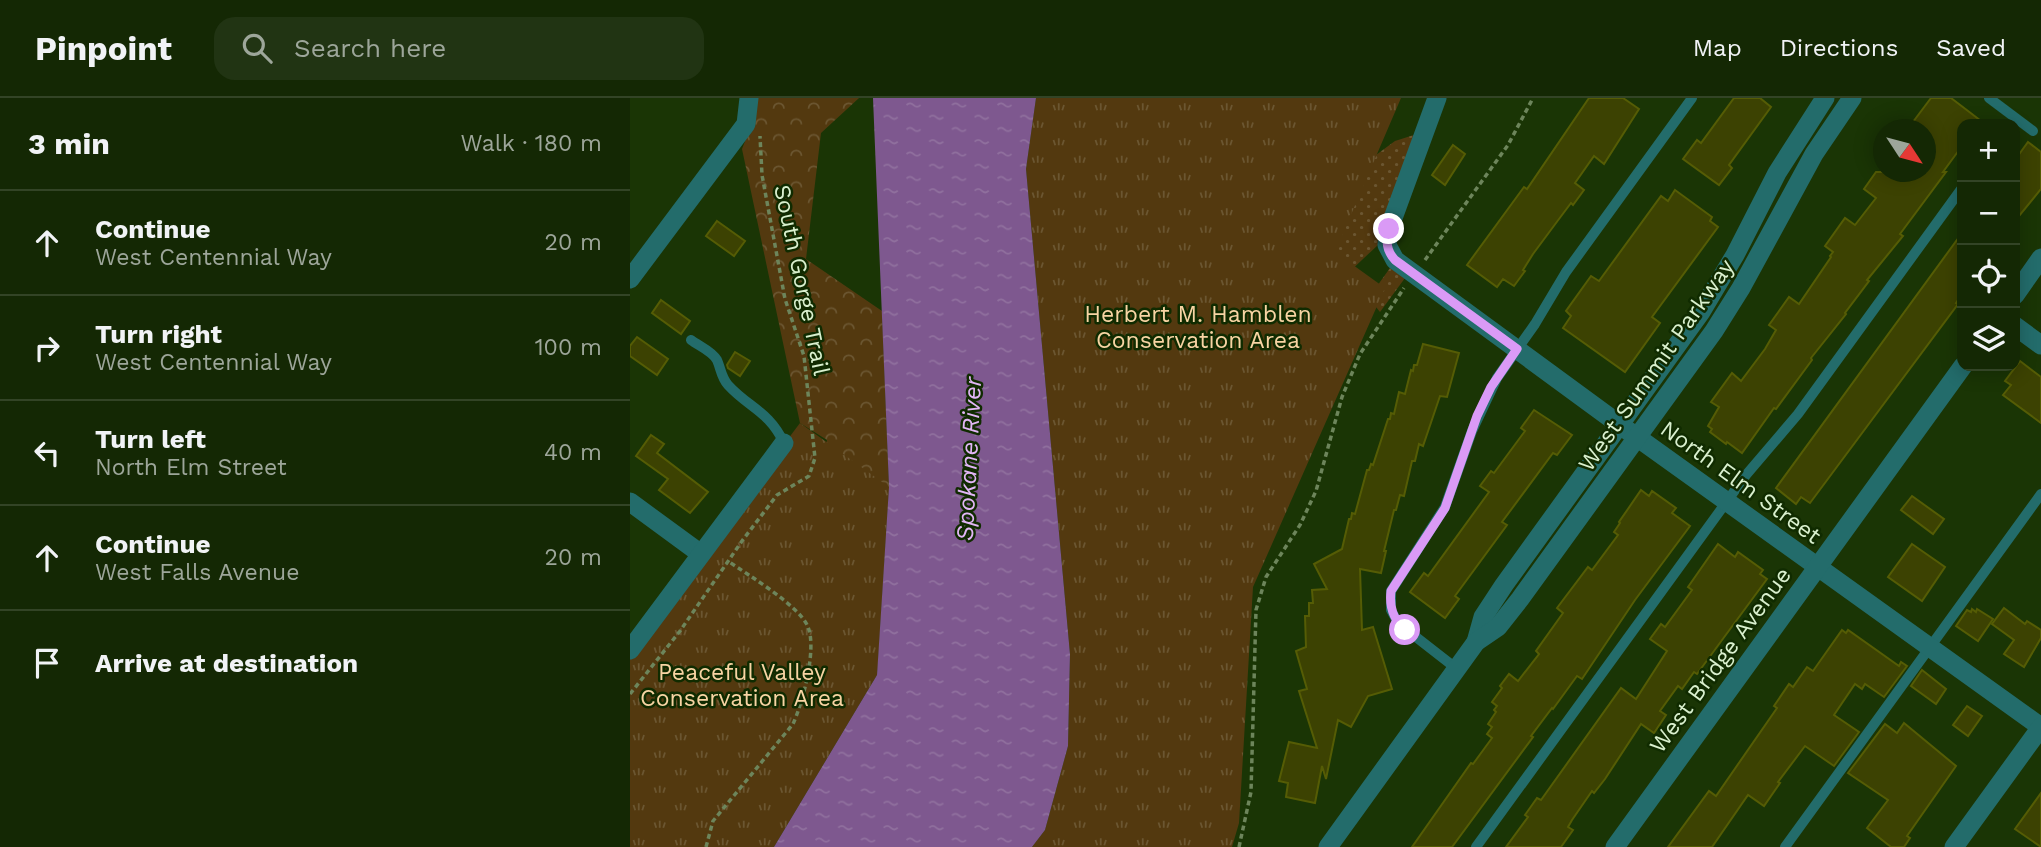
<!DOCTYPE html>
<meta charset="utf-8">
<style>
:root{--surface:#142804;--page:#213413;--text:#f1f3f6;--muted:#9da69a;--line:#334426}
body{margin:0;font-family:"Work Sans",sans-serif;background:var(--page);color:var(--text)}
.controls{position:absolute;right:21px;top:21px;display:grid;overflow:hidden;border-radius:14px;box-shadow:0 4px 18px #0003}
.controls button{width:63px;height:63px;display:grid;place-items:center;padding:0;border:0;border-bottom:2px solid var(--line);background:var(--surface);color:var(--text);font:35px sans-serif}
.compass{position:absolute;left:1243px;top:21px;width:63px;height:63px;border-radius:50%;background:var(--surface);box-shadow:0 4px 18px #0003;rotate:126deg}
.stop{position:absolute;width:21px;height:21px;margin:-16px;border:5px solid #da9af6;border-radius:50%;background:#fff}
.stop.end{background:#da9af6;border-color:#fff;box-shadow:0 2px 7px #0008}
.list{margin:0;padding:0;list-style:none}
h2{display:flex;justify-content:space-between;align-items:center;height:91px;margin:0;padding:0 28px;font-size:30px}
h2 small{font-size:23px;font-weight:400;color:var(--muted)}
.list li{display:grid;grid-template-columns:46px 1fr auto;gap:21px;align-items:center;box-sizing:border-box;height:105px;padding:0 28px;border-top:2px solid var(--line)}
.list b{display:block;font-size:26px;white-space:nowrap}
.list p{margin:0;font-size:23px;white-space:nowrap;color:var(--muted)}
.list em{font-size:23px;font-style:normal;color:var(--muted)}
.icon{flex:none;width:38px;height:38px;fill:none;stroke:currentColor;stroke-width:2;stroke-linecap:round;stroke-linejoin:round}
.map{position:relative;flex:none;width:1411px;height:749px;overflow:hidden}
header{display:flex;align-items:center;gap:42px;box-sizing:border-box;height:98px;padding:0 35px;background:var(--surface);border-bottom:2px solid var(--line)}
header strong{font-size:33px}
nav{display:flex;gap:38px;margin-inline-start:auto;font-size:24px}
.search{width:490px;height:63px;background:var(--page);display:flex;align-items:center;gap:18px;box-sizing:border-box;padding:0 24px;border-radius:21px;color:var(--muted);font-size:26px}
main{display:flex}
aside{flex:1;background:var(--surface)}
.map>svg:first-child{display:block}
.grass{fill:url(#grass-dots)}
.forest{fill:url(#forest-crowns)}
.park{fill:url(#park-tufts)}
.water{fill:url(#water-ripples)}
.building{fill:#3c4202;stroke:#555c05;stroke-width:2}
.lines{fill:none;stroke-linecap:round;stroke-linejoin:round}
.path{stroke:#6d855b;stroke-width:3.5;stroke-dasharray:5 3.5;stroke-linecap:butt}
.service{stroke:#236c6b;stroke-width:10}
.minor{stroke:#236c6b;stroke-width:19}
.tertiary{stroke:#236c6b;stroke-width:19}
.route{stroke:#da9af6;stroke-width:9}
.labels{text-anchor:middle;stroke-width:5;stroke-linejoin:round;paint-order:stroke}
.street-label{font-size:23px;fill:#daf0ce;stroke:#102b00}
.park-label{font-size:23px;fill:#f8d4a3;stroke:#102b00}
.water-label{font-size:24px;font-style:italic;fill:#e2b6f6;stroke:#102b00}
</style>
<header>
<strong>Pinpoint</strong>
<div class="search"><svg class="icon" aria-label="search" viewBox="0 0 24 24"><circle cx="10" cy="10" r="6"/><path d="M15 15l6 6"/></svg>Search here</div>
<nav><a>Map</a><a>Directions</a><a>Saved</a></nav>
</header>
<main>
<aside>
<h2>3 min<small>Walk · 180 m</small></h2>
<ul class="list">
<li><svg class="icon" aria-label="ahead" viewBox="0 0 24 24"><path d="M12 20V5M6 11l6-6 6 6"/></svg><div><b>Continue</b><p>West Centennial Way</p></div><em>20 m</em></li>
<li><svg class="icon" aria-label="right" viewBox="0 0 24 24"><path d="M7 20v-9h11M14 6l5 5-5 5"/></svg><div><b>Turn right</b><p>West Centennial Way</p></div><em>100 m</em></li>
<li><svg class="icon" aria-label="left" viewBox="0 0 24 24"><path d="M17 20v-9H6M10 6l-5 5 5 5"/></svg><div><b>Turn left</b><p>North Elm Street</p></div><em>40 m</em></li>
<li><svg class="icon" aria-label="ahead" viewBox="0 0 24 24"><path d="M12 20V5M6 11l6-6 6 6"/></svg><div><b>Continue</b><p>West Falls Avenue</p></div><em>20 m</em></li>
<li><svg class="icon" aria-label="arrive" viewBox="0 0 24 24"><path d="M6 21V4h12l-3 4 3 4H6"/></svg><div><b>Arrive at destination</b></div></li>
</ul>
</aside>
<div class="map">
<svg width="1411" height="749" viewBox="0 0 1411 749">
<defs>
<pattern id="grass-dots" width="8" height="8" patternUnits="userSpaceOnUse" patternTransform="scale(1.75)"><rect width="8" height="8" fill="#53390f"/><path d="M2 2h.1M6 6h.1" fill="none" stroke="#6b5631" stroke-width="1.8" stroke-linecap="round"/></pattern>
<pattern id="forest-crowns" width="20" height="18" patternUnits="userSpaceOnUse" patternTransform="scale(1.75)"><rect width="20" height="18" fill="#53390f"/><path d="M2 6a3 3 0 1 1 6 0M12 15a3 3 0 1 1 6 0" fill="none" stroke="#6b5631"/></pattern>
<pattern id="park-tufts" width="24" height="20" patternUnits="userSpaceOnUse" patternTransform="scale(1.75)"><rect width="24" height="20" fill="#53390f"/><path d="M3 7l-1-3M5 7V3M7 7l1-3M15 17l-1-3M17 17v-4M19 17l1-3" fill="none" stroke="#6b5631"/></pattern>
<pattern id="water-ripples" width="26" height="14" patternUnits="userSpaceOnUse" patternTransform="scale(1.75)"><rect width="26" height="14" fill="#7e588f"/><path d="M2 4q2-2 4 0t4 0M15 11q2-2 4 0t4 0" fill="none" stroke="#90709e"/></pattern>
</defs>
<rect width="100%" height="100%" fill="#1a3505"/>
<!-- grass -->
<g class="grass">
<polygon points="787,36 749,146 700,192 678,187 731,68 765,43"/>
<polygon points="760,170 775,180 750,214 742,204 745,191"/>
</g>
<!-- forest -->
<polygon class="forest" points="125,0 229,0 191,35 176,161 252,213 259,389 247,577 86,749 179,422 197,342 170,325 112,51 121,28"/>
<!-- park -->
<g class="park">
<polygon points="406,0 771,0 705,154 755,190 623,489 609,725 602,749 402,749 415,732 438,648 440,556 396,71"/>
<polygon points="170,325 259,389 247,577 144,749 0,749 0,552"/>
</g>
<!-- water -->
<polygon class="water" points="243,0 406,0 396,71 440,556 438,648 415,732 402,749 144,749 247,577 259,389"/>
<!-- building -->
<g class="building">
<polygon points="959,0 993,0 1009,11 974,66 964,58 945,85 954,92 943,107 941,105 929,121 903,156 893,172 895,173 884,188 873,181 867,189 837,167 894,89 897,91"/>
<polygon points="1104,0 1130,0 1141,9 1099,67 1102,70 1089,87 1053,61 1067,42 1071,45"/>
<polygon points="1301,0 1321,0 1355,26 1332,26 1332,48 1313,74 1316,74 1270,136 1273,138 1237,182 1239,183 1215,215 1216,216 1181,260 1182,262 1146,311 1144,310 1112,355 1097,344 1096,346 1080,334 1082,331 1078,328 1089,309 1081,304 1102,275 1111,283 1135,251 1146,232 1139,227 1159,199 1169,206 1201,159 1200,158 1203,154 1195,148 1215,120 1225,127 1246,100 1234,91 1246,74 1296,74 1296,32 1277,32"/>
<polygon points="1398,44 1411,54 1411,91 1385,123 1385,62"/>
<polygon points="823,47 835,56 815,87 802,77"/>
<polygon points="1045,92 1082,119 1080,123 1088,129 1022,219 1030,225 995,274 933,230 941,218 936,213 961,178 969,183 1031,98 1038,103"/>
<polygon points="87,123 115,143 104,158 76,138"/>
<polygon points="1332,135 1332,196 1326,205 1328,206 1180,405 1171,399 1166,406 1146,390"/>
<polygon points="31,202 60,223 51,236 22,215"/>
<polygon points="7,239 38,261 27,277 0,258 0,248"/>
<polygon points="793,246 829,255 817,299 810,298 793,348 789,346 785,363 782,363 774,398 770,397 766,412 764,412 754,453 756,453 751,475 730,471 732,532 743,529 762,591 738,598 721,629 708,622 696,681 692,668 685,705 656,699 658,685 649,683 659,644 687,650 669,593 677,591 666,553 676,549 675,518 679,518 679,505 683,505 682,492 697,491 684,466 712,451 719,421 721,421 722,415 725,416 737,372 739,372 741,366 743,367 758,321 760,321 761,315 764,316 769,294 775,296 781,272 783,273 784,267 787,267"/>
<polygon points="105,254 120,263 110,278 98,270 97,267"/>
<polygon points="1390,263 1411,279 1411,325 1373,297 1381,287 1375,283"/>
<polygon points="904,312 942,337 927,357 923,355 872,424 877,427 825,498 829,501 815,520 780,494 794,475 798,478 859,394 850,388 861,373 864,375 895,333 891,330"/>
<polygon points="21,337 34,346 27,355 78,394 60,415 29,392 38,381 6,358"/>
<polygon points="1011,392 1019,398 1022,393 1046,410 1042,415 1060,428 1005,502 952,581 947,578 923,611 922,610 901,638 903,639 822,749 782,749 841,665 843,666 862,640 857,636 862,629 858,626 866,614 864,612 867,608 862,604 872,590 870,588 879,576 888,583 909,556 906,553 933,515 927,510 958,469 962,472 988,437 984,434 990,425 989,424"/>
<polygon points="1282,398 1314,421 1303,436 1271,412"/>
<polygon points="1088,446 1105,459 1108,454 1133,472 1130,476 1137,481 1067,576 1064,574 1052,591 1048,588 1030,613 1036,617 1024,635 1011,626 975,681 964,695 962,693 942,722 938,729 943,732 931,749 876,749 898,719 895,717 907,700 911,702 991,590 1006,601 1037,553 1020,541 1031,526 1035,529 1062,492 1058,489"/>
<polygon points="1282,446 1315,469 1292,503 1258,479"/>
<polygon points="1374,510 1395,526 1397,523 1411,532 1411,540 1394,569 1374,556 1384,542 1362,526"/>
<polygon points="1342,511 1346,514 1347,511 1363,521 1348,543 1326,528 1337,512 1341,514"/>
<polygon points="1212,532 1216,535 1218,532 1269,568 1271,564 1277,568 1254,599 1235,586 1232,591 1225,586 1204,617 1229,634 1204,668 1175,648 1148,684 1150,685 1134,708 1118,697 1082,749 1038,749 1079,693 1086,698 1147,610 1144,608 1159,586 1163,589 1177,569 1183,573"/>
<polygon points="1292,572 1316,591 1306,606 1281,588"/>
<polygon points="1337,608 1352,618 1338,638 1323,627"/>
<polygon points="1274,625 1326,668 1277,738 1280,740 1274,749 1261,749 1237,730 1258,702 1218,675 1255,626 1267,635"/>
<polygon points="1411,695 1411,749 1385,731"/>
</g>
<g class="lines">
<!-- path -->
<g class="path">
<polyline points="795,162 878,47 903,0"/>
<polyline points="0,596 50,533 112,443 147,397 179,378 185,360 174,258 155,201 132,77 130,38"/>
<path d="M76,749L83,723L163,626C173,604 187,551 178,529C170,508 118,477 98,463"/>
<polyline points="609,749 621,694 626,512 636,479 670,427 686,393 712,299 730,256 774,190"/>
</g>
<!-- service -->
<g class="service">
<polyline points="1359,0 1403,33"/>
<path d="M61,242C69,248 82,253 87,262C91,271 91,279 98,287C119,310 139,313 154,345"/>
<polyline points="827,571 768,525 761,512 761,493 815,409 842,333 867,280 905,226 936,174 1062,0"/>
<polyline points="846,749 1116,377 1168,316 1332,90"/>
<polyline points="1155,749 1411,396"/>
</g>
<!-- minor -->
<g class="minor">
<polyline points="807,0 759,131 757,147 765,162 990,327 1411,629"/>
<polyline points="0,181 116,26 119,0"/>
<polyline points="1385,197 1411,160"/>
<polyline points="1385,228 1411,247"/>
<polyline points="0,404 71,456"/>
<polyline points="0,552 154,345"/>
<polyline points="985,749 1333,268"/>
<polyline points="1324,749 1411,629"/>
</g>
<!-- tertiary -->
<g class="tertiary">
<polyline points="846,544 853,519 874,487 1071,214 1105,157 1147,75 1195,0"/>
<polyline points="698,749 846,544 868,529 890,501 1084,233 1111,190 1184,56 1222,0"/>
</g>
</g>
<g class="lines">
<!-- route -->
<path class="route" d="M759,131C756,144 756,152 765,162L887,251L861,289L847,318L815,410L761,493C759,509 763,521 775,532"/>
</g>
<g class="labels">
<!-- street labels -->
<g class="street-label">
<text transform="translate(172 182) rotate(78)" y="8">South Gorge Trail</text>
<text transform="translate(1026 267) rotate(-55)" y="8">West Summit Parkway</text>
<text transform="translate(1111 384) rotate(36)" y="8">North Elm Street</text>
<text transform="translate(1090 562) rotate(-54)" y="8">West Bridge Avenue</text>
</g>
<!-- park labels -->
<g class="park-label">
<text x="568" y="224">Herbert M. Hamblen<tspan x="568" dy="26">Conservation Area</tspan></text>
<text x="112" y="582">Peaceful Valley<tspan x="112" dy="26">Conservation Area</tspan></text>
</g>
<!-- water labels -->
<g class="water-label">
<text transform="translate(339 361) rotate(-87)" y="8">Spokane River</text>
</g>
</g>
</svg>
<div class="controls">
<button>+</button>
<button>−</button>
<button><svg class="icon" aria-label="locate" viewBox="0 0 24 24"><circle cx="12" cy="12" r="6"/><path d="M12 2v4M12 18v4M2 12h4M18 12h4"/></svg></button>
<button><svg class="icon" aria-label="layers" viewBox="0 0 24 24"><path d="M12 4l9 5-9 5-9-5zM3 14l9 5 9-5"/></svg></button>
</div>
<svg class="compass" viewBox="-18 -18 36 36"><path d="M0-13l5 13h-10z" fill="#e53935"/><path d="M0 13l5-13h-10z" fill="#9da69a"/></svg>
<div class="stop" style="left:775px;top:532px"></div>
<div class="stop end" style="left:759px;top:131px"></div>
</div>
</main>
